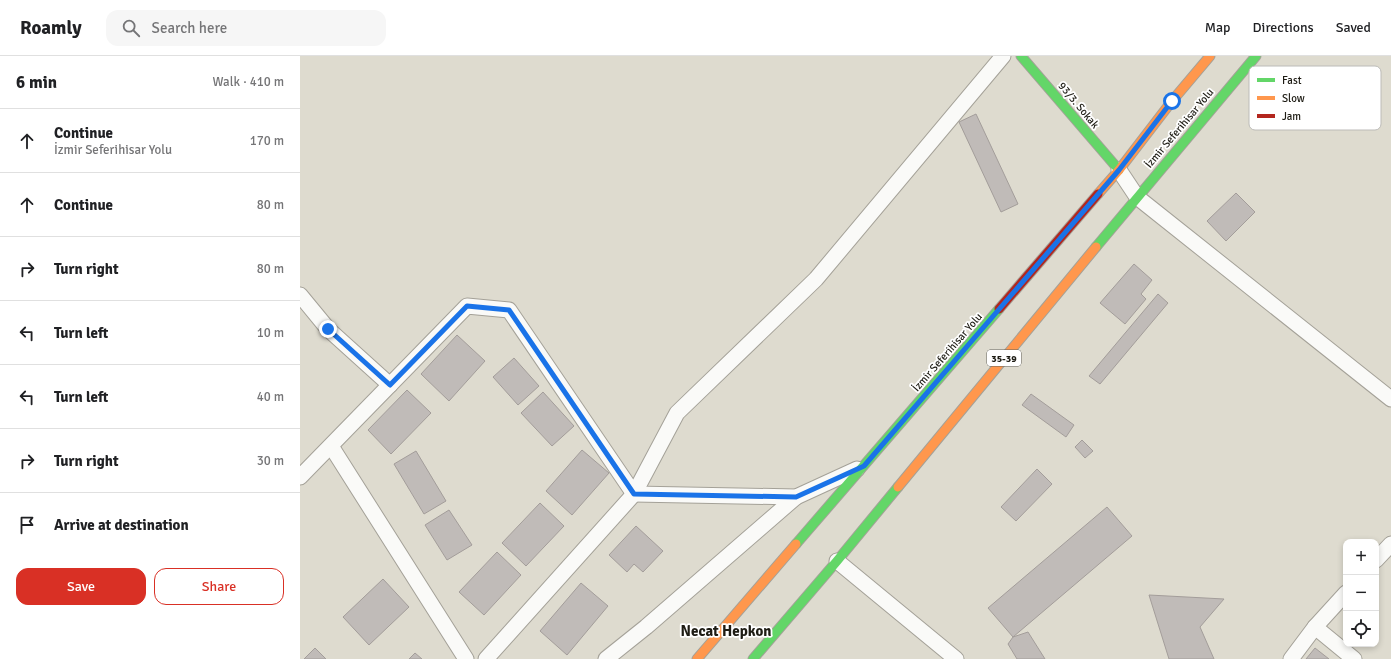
<!DOCTYPE html>
<meta charset="utf-8">
<style>
:root{--surface:#fff;--page:#f6f6f6;--text:#202124;--muted:#757577;--line:#e0e0e0;--accent:#d93025}
body{margin:0;font-family:Signika,sans-serif;background:var(--page);color:var(--text)}
.controls{position:absolute;right:12px;bottom:12px;display:grid;overflow:hidden;border-radius:8px;box-shadow:0 2px 6px #0003}
.controls button{width:36px;height:36px;display:grid;place-items:center;padding:0;border:0;border-bottom:1px solid var(--line);background:var(--surface);color:var(--text);font:20px sans-serif}
.stop{position:absolute;width:12px;height:12px;margin:-9px;border:3px solid #1a73e8;border-radius:50%;background:#fff}
.stop.end{background:#1a73e8;border-color:#fff;box-shadow:0 1px 4px #0008}
.list{margin:0;padding:0;list-style:none}
h2{display:flex;justify-content:space-between;align-items:center;height:52px;margin:0;padding:0 16px;font-size:17px}
h2 small{font-size:13px;font-weight:400;color:var(--muted)}
.list li{display:grid;grid-template-columns:26px 1fr auto;gap:12px;align-items:center;box-sizing:border-box;height:64px;padding:0 16px;border-top:1px solid var(--line)}
.list b{display:block;font-size:15px;white-space:nowrap}
.list p{margin:0;font-size:13px;white-space:nowrap;color:var(--muted)}
.list em{font-size:13px;font-style:normal;color:var(--muted)}
.actions{display:flex;gap:8px;padding:12px 16px}
.actions a{flex:1;padding:9px 0;border:1px solid var(--accent);border-radius:12px;text-align:center;font-size:14px;color:var(--accent)}
.actions .main{background:var(--accent);color:#fff}
.icon{flex:none;width:22px;height:22px;fill:none;stroke:currentColor;stroke-width:2;stroke-linecap:round;stroke-linejoin:round}
.map{position:relative;flex:none;width:1091px;height:603px;overflow:hidden}
header{display:flex;align-items:center;gap:24px;box-sizing:border-box;height:56px;padding:0 20px;background:var(--surface);border-bottom:1px solid var(--line)}
header strong{font-size:19px}
nav{display:flex;gap:22px;margin-inline-start:auto;font-size:14px}
.search{width:280px;height:36px;background:var(--page);display:flex;align-items:center;gap:10px;box-sizing:border-box;padding:0 14px;border-radius:12px;color:var(--muted);font-size:15px}
main{display:flex}
aside{flex:1;background:var(--surface)}
.map>svg:first-child{display:block}
.building{fill:#c0bbb8;stroke:#a39d9a}
.lines{fill:none;stroke-linecap:round;stroke-linejoin:round}
.street-casing{stroke:#a4a198;stroke-width:17}
.fast-casing{stroke:#a4a198;stroke-width:11}
.slow-casing{stroke:#a4a198;stroke-width:11}
.jam-casing{stroke:#a4a198;stroke-width:11}
.street{stroke:#fafaf8;stroke-width:15}
.fast{stroke:#63d668;stroke-width:9}
.slow{stroke:#ff974d;stroke-width:9}
.jam{stroke:#b3261e;stroke-width:9}
.route{stroke:#1a73e8;stroke-width:5}
.labels{text-anchor:middle;stroke-width:3.5;stroke-linejoin:round;paint-order:stroke}
.shield{fill:#fff;stroke:#62605a;stroke-width:1}
.shield-label{font-size:10px;font-weight:bold;fill:#1e1c14}
.street-label{font-size:11px;fill:#1e1c14;stroke:#fff}
.district-label{font-size:15px;font-weight:bold;fill:#1e1c14;stroke:#fff}
.key{fill:#fff;stroke:#bcbbb8;stroke-width:1}
.key-label{font-size:11px;fill:#1e1c14}
</style>
<header>
<strong>Roamly</strong>
<div class="search"><svg class="icon" aria-label="search" viewBox="0 0 24 24"><circle cx="10" cy="10" r="6"/><path d="M15 15l6 6"/></svg>Search here</div>
<nav><a>Map</a><a>Directions</a><a>Saved</a></nav>
</header>
<main>
<aside>
<h2>6 min<small>Walk · 410 m</small></h2>
<ul class="list">
<li><svg class="icon" aria-label="ahead" viewBox="0 0 24 24"><path d="M12 20V5M6 11l6-6 6 6"/></svg><div><b>Continue</b><p>İzmir Seferihisar Yolu</p></div><em>170 m</em></li>
<li><svg class="icon" aria-label="ahead" viewBox="0 0 24 24"><path d="M12 20V5M6 11l6-6 6 6"/></svg><div><b>Continue</b></div><em>80 m</em></li>
<li><svg class="icon" aria-label="right" viewBox="0 0 24 24"><path d="M7 20v-9h11M14 6l5 5-5 5"/></svg><div><b>Turn right</b></div><em>80 m</em></li>
<li><svg class="icon" aria-label="left" viewBox="0 0 24 24"><path d="M17 20v-9H6M10 6l-5 5 5 5"/></svg><div><b>Turn left</b></div><em>10 m</em></li>
<li><svg class="icon" aria-label="left" viewBox="0 0 24 24"><path d="M17 20v-9H6M10 6l-5 5 5 5"/></svg><div><b>Turn left</b></div><em>40 m</em></li>
<li><svg class="icon" aria-label="right" viewBox="0 0 24 24"><path d="M7 20v-9h11M14 6l5 5-5 5"/></svg><div><b>Turn right</b></div><em>30 m</em></li>
<li><svg class="icon" aria-label="arrive" viewBox="0 0 24 24"><path d="M6 21V4h12l-3 4 3 4H6"/></svg><div><b>Arrive at destination</b></div></li>
</ul>
<div class="actions"><a class="main">Save</a><a>Share</a></div>
</aside>
<div class="map">
<svg width="1091" height="603" viewBox="0 0 1091 603">
<rect width="100%" height="100%" fill="#dedbcf"/>
<!-- building -->
<g class="building">
<polygon points="676,58 718,148 701,156 659,66"/>
<polygon points="936,137 955,156 926,185 907,165"/>
<polygon points="834,208 852,224 841,238 846,243 825,268 800,247"/>
<polygon points="858,238 868,247 800,328 789,320"/>
<polygon points="157,279 185,305 149,345 121,318"/>
<polygon points="214,302 239,330 218,349 193,321"/>
<polygon points="107,334 131,357 91,398 68,374"/>
<polygon points="243,336 274,370 252,390 221,357"/>
<polygon points="731,338 774,369 766,381 722,349"/>
<polygon points="782,384 793,395 785,402 775,391"/>
<polygon points="282,394 309,417 272,459 246,435"/>
<polygon points="116,395 146,445 124,458 94,408"/>
<polygon points="737,413 752,428 716,465 701,451"/>
<polygon points="240,447 264,470 226,510 202,487"/>
<polygon points="807,451 832,480 713,581 688,552"/>
<polygon points="149,454 172,489 147,504 125,469"/>
<polygon points="336,470 363,495 343,516 334,508 327,516 309,499"/>
<polygon points="197,496 221,519 184,559 159,536"/>
<polygon points="83,523 109,551 69,589 43,561"/>
<polygon points="281,527 308,550 267,599 240,575"/>
<polygon points="849,539 924,543 900,571 914,603 869,603"/>
<polygon points="728,576 745,603 717,603 708,588 713,581"/>
<polygon points="15,592 26,603 4,603"/>
<polygon points="1015,592 1029,603 1006,603"/>
<polygon points="115,597 122,603 109,603"/>
</g>
<g class="lines">
<defs>
<g id="street">
<polyline points="819,114 837,141 1091,343"/>
<polyline points="0,239 28,273 90,329"/>
<polyline points="31,390 166,603"/>
<polyline points="0,421 167,250 209,254 334,438"/>
<polyline points="334,438 496,441 557,413"/>
<polyline points="1076,504 1091,488"/>
<polyline points="537,505 656,603"/>
<polyline points="1015,571 1054,603"/>
<polyline points="186,603 334,438 377,357 516,223 703,0"/>
<polyline points="306,603 346,571 496,441"/>
<polyline points="991,603 1015,571 1046,537"/>
</g>
<g id="fast">
<polyline points="721,0 819,114"/>
<polyline points="796,191 956,0"/>
<polyline points="496,488 699,253"/>
<polyline points="453,603 537,505 598,431"/>
</g>
<g id="slow">
<polyline points="798,138 819,114 872,45 910,0"/>
<polyline points="598,431 796,191"/>
<polyline points="397,603 496,488"/>
</g>
<polyline id="jam" points="699,253 798,138"/>
</defs>
<!-- street casing -->
<use href="#street" class="street-casing"/>
<!-- fast casing -->
<use href="#fast" class="fast-casing"/>
<!-- slow casing -->
<use href="#slow" class="slow-casing"/>
<!-- jam casing -->
<use href="#jam" class="jam-casing"/>
<!-- street -->
<use href="#street" class="street"/>
<!-- fast -->
<use href="#fast" class="fast"/>
<!-- slow -->
<use href="#slow" class="slow"/>
<!-- jam -->
<use href="#jam" class="jam"/>
</g>
<g class="lines">
<!-- route -->
<polyline class="route" points="28,273 90,329 167,250 209,254 334,438 496,441 564,410 819,114 872,45"/>
</g>
<g class="labels">
<!-- shield labels -->
<rect class="shield" x="687" y="294" width="34" height="16" rx="3"/>
<g class="shield-label">
<text x="704" y="306">35-39</text>
</g>
<!-- street labels -->
<g class="street-label">
<text transform="translate(779 49) rotate(50)" y="4">93/3. Sokak</text>
<text transform="translate(879 72) rotate(-50)" y="4">İzmir Seferihisar Yolu</text>
<text transform="translate(647 296) rotate(-49)" y="4">İzmir Seferihisar Yolu</text>
</g>
<!-- district labels -->
<g class="district-label">
<text x="426" y="580">Necat Hepkon</text>
</g>
</g>
<!-- legend -->
<rect x="949" y="10" width="132" height="64" rx="6" class="key"/>
<rect x="957" y="22" width="18" height="4" fill="#63d668"/>
<rect x="957" y="40" width="18" height="4" fill="#ff974d"/>
<rect x="957" y="58" width="18" height="4" fill="#b3261e"/>
<g class="key-label">
<text x="982" y="28">Fast</text>
<text x="982" y="46">Slow</text>
<text x="982" y="64">Jam</text>
</g>
</svg>
<div class="controls">
<button>+</button>
<button>−</button>
<button><svg class="icon" aria-label="locate" viewBox="0 0 24 24"><circle cx="12" cy="12" r="6"/><path d="M12 2v4M12 18v4M2 12h4M18 12h4"/></svg></button>
</div>
<div class="stop" style="left:872px;top:45px"></div>
<div class="stop end" style="left:28px;top:273px"></div>
</div>
</main>
